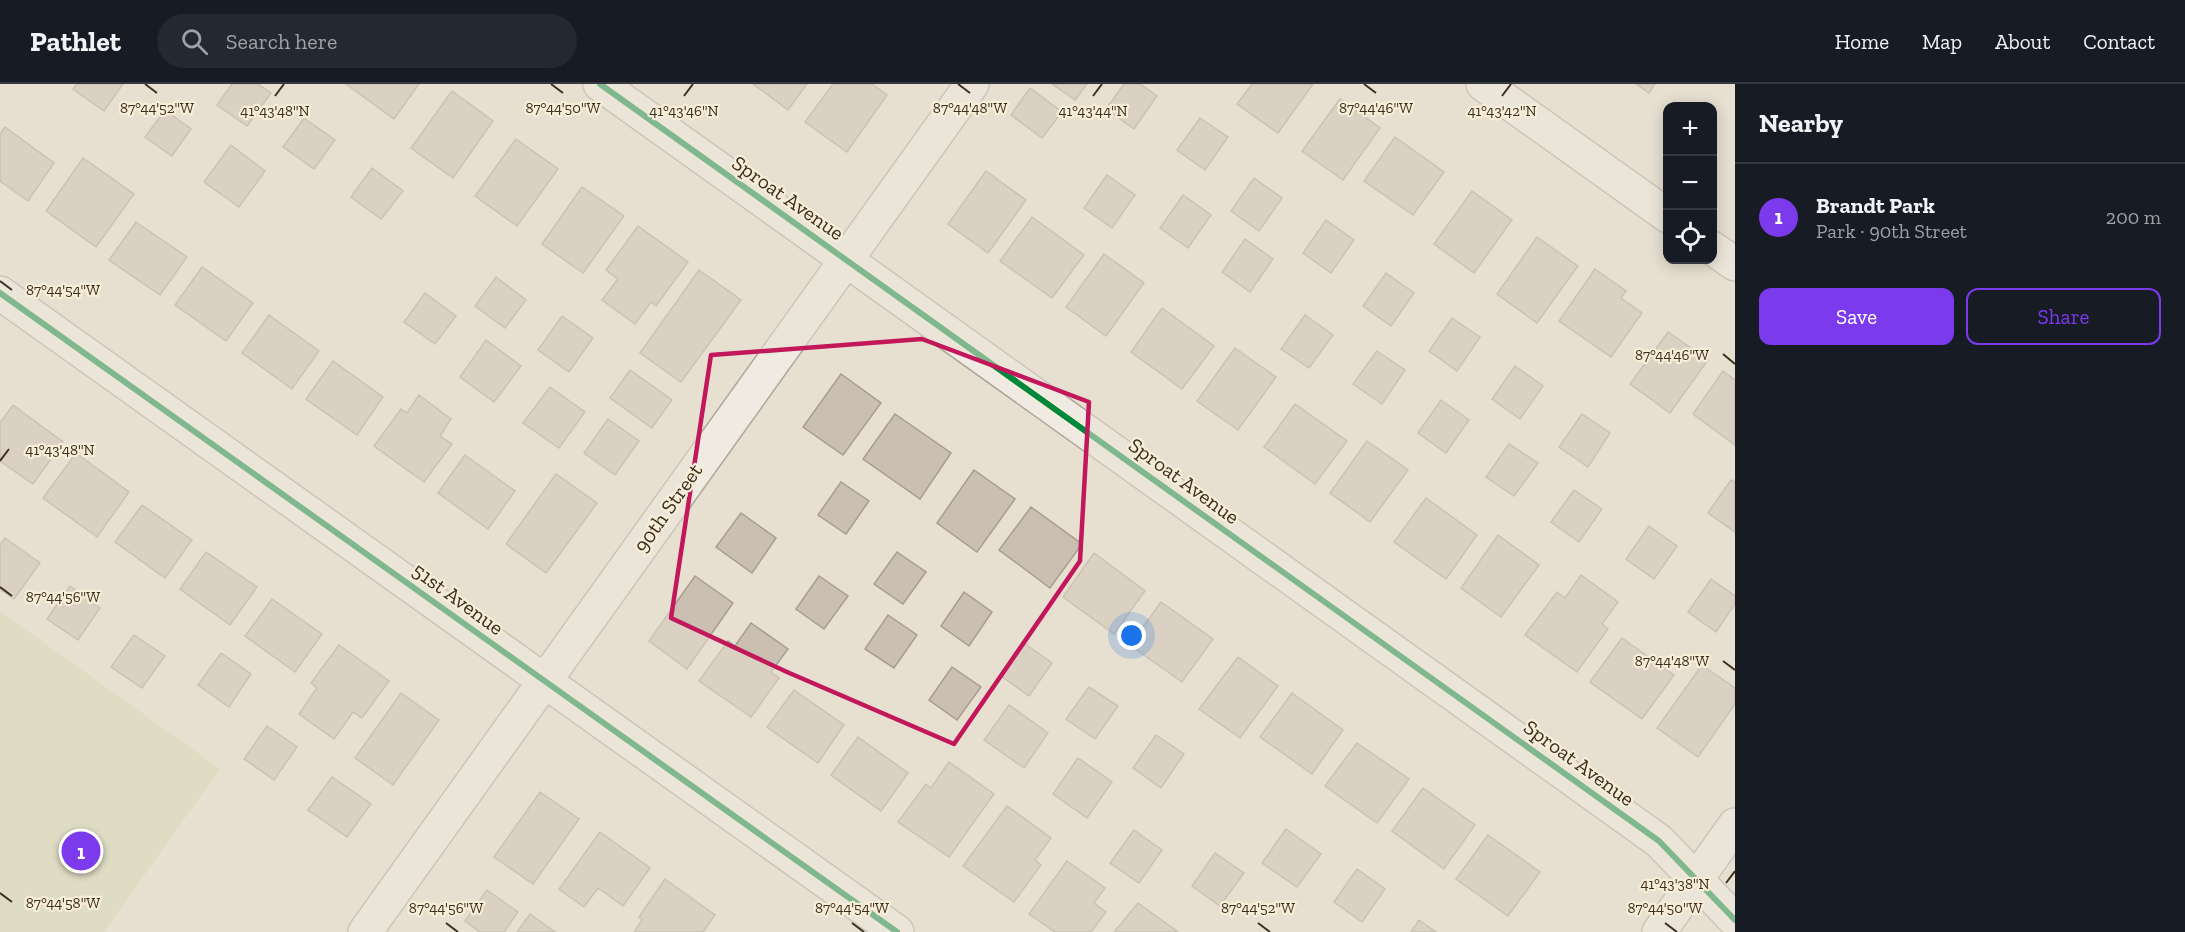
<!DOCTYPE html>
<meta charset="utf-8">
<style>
:root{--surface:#171b24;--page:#242831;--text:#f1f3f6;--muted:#9ea1a6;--line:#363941;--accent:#7c3aed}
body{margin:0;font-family:"Zilla Slab",serif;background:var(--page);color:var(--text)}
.controls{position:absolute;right:18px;top:18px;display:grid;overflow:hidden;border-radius:12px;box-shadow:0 3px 15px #0003}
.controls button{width:54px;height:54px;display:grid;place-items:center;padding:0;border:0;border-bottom:2px solid var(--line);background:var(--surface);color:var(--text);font:30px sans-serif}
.you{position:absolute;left:1132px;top:552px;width:21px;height:21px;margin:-15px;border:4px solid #fff;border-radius:50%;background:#1a73e8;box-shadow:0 0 0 9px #1a73e833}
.badge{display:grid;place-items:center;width:39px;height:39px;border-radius:50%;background:var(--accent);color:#fff;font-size:20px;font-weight:700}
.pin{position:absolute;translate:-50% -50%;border:3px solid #fff;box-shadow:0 2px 6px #0006}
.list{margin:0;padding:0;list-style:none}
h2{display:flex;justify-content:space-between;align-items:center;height:78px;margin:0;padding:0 24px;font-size:26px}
h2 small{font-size:20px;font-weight:400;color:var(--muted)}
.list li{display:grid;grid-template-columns:39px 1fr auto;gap:18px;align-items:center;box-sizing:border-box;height:108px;padding:0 24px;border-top:2px solid var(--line)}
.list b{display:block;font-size:22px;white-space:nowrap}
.list p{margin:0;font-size:20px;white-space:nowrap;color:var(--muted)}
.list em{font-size:20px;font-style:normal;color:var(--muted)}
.actions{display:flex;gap:12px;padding:18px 24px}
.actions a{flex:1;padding:14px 0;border:2px solid var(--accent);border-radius:12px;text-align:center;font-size:21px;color:var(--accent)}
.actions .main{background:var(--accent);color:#fff}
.icon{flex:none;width:33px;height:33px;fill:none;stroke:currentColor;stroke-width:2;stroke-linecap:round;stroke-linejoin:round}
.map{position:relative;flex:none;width:1735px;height:848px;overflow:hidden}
header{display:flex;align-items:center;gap:36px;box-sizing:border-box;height:84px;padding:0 30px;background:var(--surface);border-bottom:2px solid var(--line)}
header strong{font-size:28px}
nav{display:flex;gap:33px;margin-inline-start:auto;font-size:21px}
.search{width:420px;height:54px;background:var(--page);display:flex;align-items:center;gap:15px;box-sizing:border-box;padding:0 21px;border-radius:33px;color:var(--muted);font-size:22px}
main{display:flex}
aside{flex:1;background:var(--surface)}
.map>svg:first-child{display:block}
.green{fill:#d6d7b3}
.building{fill:#cbbfb2;stroke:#a89c90;stroke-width:1.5}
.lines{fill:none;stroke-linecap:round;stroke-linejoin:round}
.minor-casing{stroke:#ada599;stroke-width:36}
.minor{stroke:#efebe3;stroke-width:33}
.cycleway-casing{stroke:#f7eed8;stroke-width:10}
.cycleway{stroke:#00873e;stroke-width:6}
.marked{fill:none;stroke:#c2185b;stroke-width:4.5;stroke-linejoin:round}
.ticks{fill:none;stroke:#3d2e20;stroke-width:2}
.labels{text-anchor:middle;stroke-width:4.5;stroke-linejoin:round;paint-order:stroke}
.street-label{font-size:21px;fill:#3d2e20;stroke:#f7eed8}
.ticks-label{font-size:15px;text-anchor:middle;fill:#3d2e20;stroke:#f7eed8;stroke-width:4.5;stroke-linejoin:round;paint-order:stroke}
</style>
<header>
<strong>Pathlet</strong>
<div class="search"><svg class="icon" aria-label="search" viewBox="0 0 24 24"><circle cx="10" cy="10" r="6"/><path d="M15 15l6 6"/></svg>Search here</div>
<nav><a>Home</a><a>Map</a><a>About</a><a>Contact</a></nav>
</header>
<main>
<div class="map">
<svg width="1735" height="848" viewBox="0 0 1735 848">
<rect width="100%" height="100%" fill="#e7e0d1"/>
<!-- green -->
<polygon class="green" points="0,527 220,685 104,848 0,848"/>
<!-- building -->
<g class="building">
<polygon points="77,0 123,0 104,27 73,5"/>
<polygon points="232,0 258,0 271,9 247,42 217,21"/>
<polygon points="346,0 419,0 394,35"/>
<polygon points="753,0 807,0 788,26"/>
<polygon points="833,0 872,0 887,11 847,68 805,38"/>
<polygon points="1052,0 1087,0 1075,16"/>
<polygon points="1124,0 1140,0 1157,12 1134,45 1106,25"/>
<polygon points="1252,0 1313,0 1278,49 1237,20"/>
<polygon points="1636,0 1655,0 1649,9"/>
<polygon points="1030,4 1062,28 1042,54 1011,31"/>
<polygon points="452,7 493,37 453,94 411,64"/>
<polygon points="1340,15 1380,44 1343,96 1302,67"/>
<polygon points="165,26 191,45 172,72 145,53"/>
<polygon points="304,34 335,56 314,85 283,63"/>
<polygon points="1200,34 1228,53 1205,86 1177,66"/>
<polygon points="5,43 54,79 28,117 0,97 0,50"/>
<polygon points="1395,53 1444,88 1413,131 1364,97"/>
<polygon points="516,55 558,85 517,142 475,112"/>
<polygon points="231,61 265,87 239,123 204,98"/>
<polygon points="83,74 134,110 96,163 46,127"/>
<polygon points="372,84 403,107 381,135 351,113"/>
<polygon points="986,87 1026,116 988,169 948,140"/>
<polygon points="1107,91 1135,111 1112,144 1084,124"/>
<polygon points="1254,94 1282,114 1259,147 1231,127"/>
<polygon points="582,103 624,132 583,189 542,160"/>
<polygon points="1472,107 1512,136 1474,189 1434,160"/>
<polygon points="1183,111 1211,131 1188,164 1160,144"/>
<polygon points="1032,133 1084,171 1052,214 1000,177"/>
<polygon points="1326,136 1354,156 1331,189 1303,169"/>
<polygon points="136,138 187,173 160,211 109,176"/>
<polygon points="638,142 688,178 656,222 651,218 635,240 602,216 618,195 606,186"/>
<polygon points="1537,153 1578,182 1537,239 1497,210"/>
<polygon points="1245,155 1273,175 1250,208 1222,188"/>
<polygon points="1104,170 1144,199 1106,252 1066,223"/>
<polygon points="202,183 253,219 226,257 175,221"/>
<polygon points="1595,185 1626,207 1621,214 1642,229 1611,273 1559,237"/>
<polygon points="699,186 741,216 681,298 640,269"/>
<polygon points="1386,189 1414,209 1391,242 1363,222"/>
<polygon points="496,193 526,216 505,244 475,222"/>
<polygon points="425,209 456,232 435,260 404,238"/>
<polygon points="1162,224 1214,262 1182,305 1131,268"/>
<polygon points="269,231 319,267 292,305 242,269"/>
<polygon points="1305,231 1333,251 1309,284 1281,265"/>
<polygon points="562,232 593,254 569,288 538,266"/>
<polygon points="1452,234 1480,253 1457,287 1429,267"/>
<polygon points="1668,248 1708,276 1670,329 1630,300"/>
<polygon points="486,256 521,282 494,318 460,293"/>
<polygon points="1235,264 1276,293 1238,346 1197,317"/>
<polygon points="1377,267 1405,286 1382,320 1353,300"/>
<polygon points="333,277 383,313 357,351 306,315"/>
<polygon points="1515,282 1543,302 1520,335 1492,315"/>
<polygon points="630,286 672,316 652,344 610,314"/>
<polygon points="1723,287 1735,296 1735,361 1693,330"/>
<polygon points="841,290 881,319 843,371 803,343"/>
<polygon points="550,303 585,328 559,364 523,339"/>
<polygon points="419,311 451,335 440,352 452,360 424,398 374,362 401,325 407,329"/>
<polygon points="1441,316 1469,336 1446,369 1418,349"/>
<polygon points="1295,320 1347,357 1315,400 1264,363"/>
<polygon points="13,321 63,358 33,400 0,377 0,339"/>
<polygon points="895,330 951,369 920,415 863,375"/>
<polygon points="1582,330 1610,349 1588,383 1559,363"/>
<polygon points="608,335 639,357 615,391 584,369"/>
<polygon points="1367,357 1408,386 1370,438 1330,409"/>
<polygon points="1509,360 1538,379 1514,412 1486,393"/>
<polygon points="76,369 129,408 97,453 43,414"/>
<polygon points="465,371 515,407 488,445 438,409"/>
<polygon points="974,386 1015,415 977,468 937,439"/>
<polygon points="556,390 597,419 546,489 506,460"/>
<polygon points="1731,396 1735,398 1735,448 1708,429"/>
<polygon points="841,398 869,417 846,450 818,431"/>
<polygon points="1574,406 1602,425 1579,458 1551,438"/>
<polygon points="1426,414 1477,451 1446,495 1394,458"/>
<polygon points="142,421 192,456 165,494 115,458"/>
<polygon points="1031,423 1082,460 1050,504 999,466"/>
<polygon points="741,429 776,454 752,489 716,463"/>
<polygon points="1649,442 1677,462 1654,495 1626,475"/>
<polygon points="1498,451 1539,481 1501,533 1461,504"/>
<polygon points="5,454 40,479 14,515 0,505 0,461"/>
<polygon points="206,468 257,503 230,541 180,505"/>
<polygon points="897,468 926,488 903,520 874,500"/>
<polygon points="1094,469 1145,507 1114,550 1063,513"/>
<polygon points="1581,491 1618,518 1602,540 1608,545 1577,588 1525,551 1557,508 1565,514"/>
<polygon points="695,492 733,519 687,585 649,557"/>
<polygon points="819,492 848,512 824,545 796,525"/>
<polygon points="1711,495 1735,512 1735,520 1716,548 1688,528"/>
<polygon points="70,502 100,524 78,556 47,535"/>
<polygon points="964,508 992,528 969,562 941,542"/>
<polygon points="272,515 322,550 295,588 245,552"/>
<polygon points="1161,518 1213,555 1182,598 1130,561"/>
<polygon points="888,531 917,551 894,584 865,565"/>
<polygon points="751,539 788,565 771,588 779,594 751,633 699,597 728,557 735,562"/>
<polygon points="134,551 165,572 142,604 111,583"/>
<polygon points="1622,554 1674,591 1642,635 1590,598"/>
<polygon points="1024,559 1052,579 1029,612 1001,592"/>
<polygon points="339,561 389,597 362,634 353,628 334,655 299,630 317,604 311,599"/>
<polygon points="221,569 251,590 229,623 198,601"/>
<polygon points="1238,573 1278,602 1240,654 1199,625"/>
<polygon points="1702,581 1735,604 1735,620 1698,673 1657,644"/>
<polygon points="952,583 981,603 957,636 929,616"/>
<polygon points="1089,603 1118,622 1095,655 1066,635"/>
<polygon points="794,606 844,641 818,679 767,643"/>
<polygon points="401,609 439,636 393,701 355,674"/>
<polygon points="1292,609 1343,646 1312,690 1260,653"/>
<polygon points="1009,621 1048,649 1024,684 984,656"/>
<polygon points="267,642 297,663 274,696 244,675"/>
<polygon points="1156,651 1184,670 1161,704 1133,684"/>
<polygon points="858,653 908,689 881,727 831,691"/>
<polygon points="1357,659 1409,695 1377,739 1325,702"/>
<polygon points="1078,674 1112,698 1087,734 1053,710"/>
<polygon points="949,678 994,710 949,773 898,738 926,700 931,704"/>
<polygon points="332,693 371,720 347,753 308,726"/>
<polygon points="1423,704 1475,741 1444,785 1392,747"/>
<polygon points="540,708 579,735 533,800 494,773"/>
<polygon points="1007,722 1051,754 1035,776 1041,781 1014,818 963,782"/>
<polygon points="1286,745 1321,770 1297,803 1262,779"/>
<polygon points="1134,746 1162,766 1139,799 1110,779"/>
<polygon points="600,748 650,784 623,822 598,804 584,823 559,805"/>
<polygon points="1488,751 1540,788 1508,832 1456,795"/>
<polygon points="1215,769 1244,789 1220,822 1192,802"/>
<polygon points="1067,777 1105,804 1094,819 1106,828 1091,848 1055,848 1029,830"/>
<polygon points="1357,785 1385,805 1362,838 1334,818"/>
<polygon points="665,795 715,831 703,848 634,848 642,836 639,833"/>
<polygon points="487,806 518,828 504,848 480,848 465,837"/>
<polygon points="1138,819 1178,848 1114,848"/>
<polygon points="530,830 555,848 517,848"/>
<polygon points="1419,836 1436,848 1411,848"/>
</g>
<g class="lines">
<defs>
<g id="minor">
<polyline points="600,0 1659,757 1735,836"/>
<polyline points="1483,0 1668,132"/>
<polyline points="1712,164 1735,180"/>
<polyline points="0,209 897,848"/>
<polyline points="365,848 972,0"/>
<polyline points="1659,848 1735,741"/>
</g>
</defs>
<!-- minor casing -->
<use href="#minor" class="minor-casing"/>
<!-- minor -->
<use href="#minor" class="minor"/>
<defs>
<g id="cycleway">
<polyline points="600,0 1659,757 1735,836"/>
<polyline points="0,209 897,848"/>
</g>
</defs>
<!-- cycleway casing -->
<use href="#cycleway" class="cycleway-casing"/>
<!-- cycleway -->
<use href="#cycleway" class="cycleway"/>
</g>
<!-- marked area -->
<path d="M0 0H1735V848H0ZM922,255L1089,318L1080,477L954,660L787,588L671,534L711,271Z" fill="#e7e0d1" fill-opacity=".55" fill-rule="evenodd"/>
<path class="marked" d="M922,255L1089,318L1080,477L954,660L787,588L671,534L711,271Z"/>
<!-- ticks -->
<path class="ticks" d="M145,0L157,9M551,0L563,9M958,0L970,9M1364,0L1376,9M275,12L284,0M684,12L693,0M1093,12L1102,0M1502,12L1511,0M0,197L12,206M1723,270L1735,280M0,377L9,365M0,503L12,512M1723,577L1735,586M1726,799L1735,787M0,809L12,818M446,839L458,848M852,839L864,848M1258,839L1270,848M1665,839L1677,848"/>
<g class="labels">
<!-- street labels -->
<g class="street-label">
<text transform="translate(788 114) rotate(35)" y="7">Sproat Avenue</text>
<text transform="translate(1184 397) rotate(36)" y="7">Sproat Avenue</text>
<text transform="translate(668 424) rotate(-55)" y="7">90th Street</text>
<text transform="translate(458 515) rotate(36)" y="7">51st Avenue</text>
<text transform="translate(1579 679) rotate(36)" y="7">Sproat Avenue</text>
</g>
</g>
<g class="ticks-label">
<text x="157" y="29">87°44'52"W</text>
<text x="563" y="29">87°44'50"W</text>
<text x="970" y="29">87°44'48"W</text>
<text x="1376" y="29">87°44'46"W</text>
<text x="275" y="32">41°43'48"N</text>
<text x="684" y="32">41°43'46"N</text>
<text x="1093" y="32">41°43'44"N</text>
<text x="1502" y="32">41°43'42"N</text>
<text x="63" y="211">87°44'54"W</text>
<text x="1672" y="276">87°44'46"W</text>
<text x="60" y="371">41°43'48"N</text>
<text x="63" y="518">87°44'56"W</text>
<text x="1672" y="582">87°44'48"W</text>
<text x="1675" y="805">41°43'38"N</text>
<text x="63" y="824">87°44'58"W</text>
<text x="446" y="829">87°44'56"W</text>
<text x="852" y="829">87°44'54"W</text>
<text x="1258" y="829">87°44'52"W</text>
<text x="1665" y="829">87°44'50"W</text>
</g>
</svg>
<div class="controls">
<button>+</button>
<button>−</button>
<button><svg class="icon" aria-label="locate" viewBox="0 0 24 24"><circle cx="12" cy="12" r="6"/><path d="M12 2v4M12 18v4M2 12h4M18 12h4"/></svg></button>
</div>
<div class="you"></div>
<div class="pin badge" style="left:81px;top:767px">1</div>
</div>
<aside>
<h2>Nearby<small></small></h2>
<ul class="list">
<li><span class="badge">1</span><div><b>Brandt Park</b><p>Park · 90th Street</p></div><em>200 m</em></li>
</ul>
<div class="actions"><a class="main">Save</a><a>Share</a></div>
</aside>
</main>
